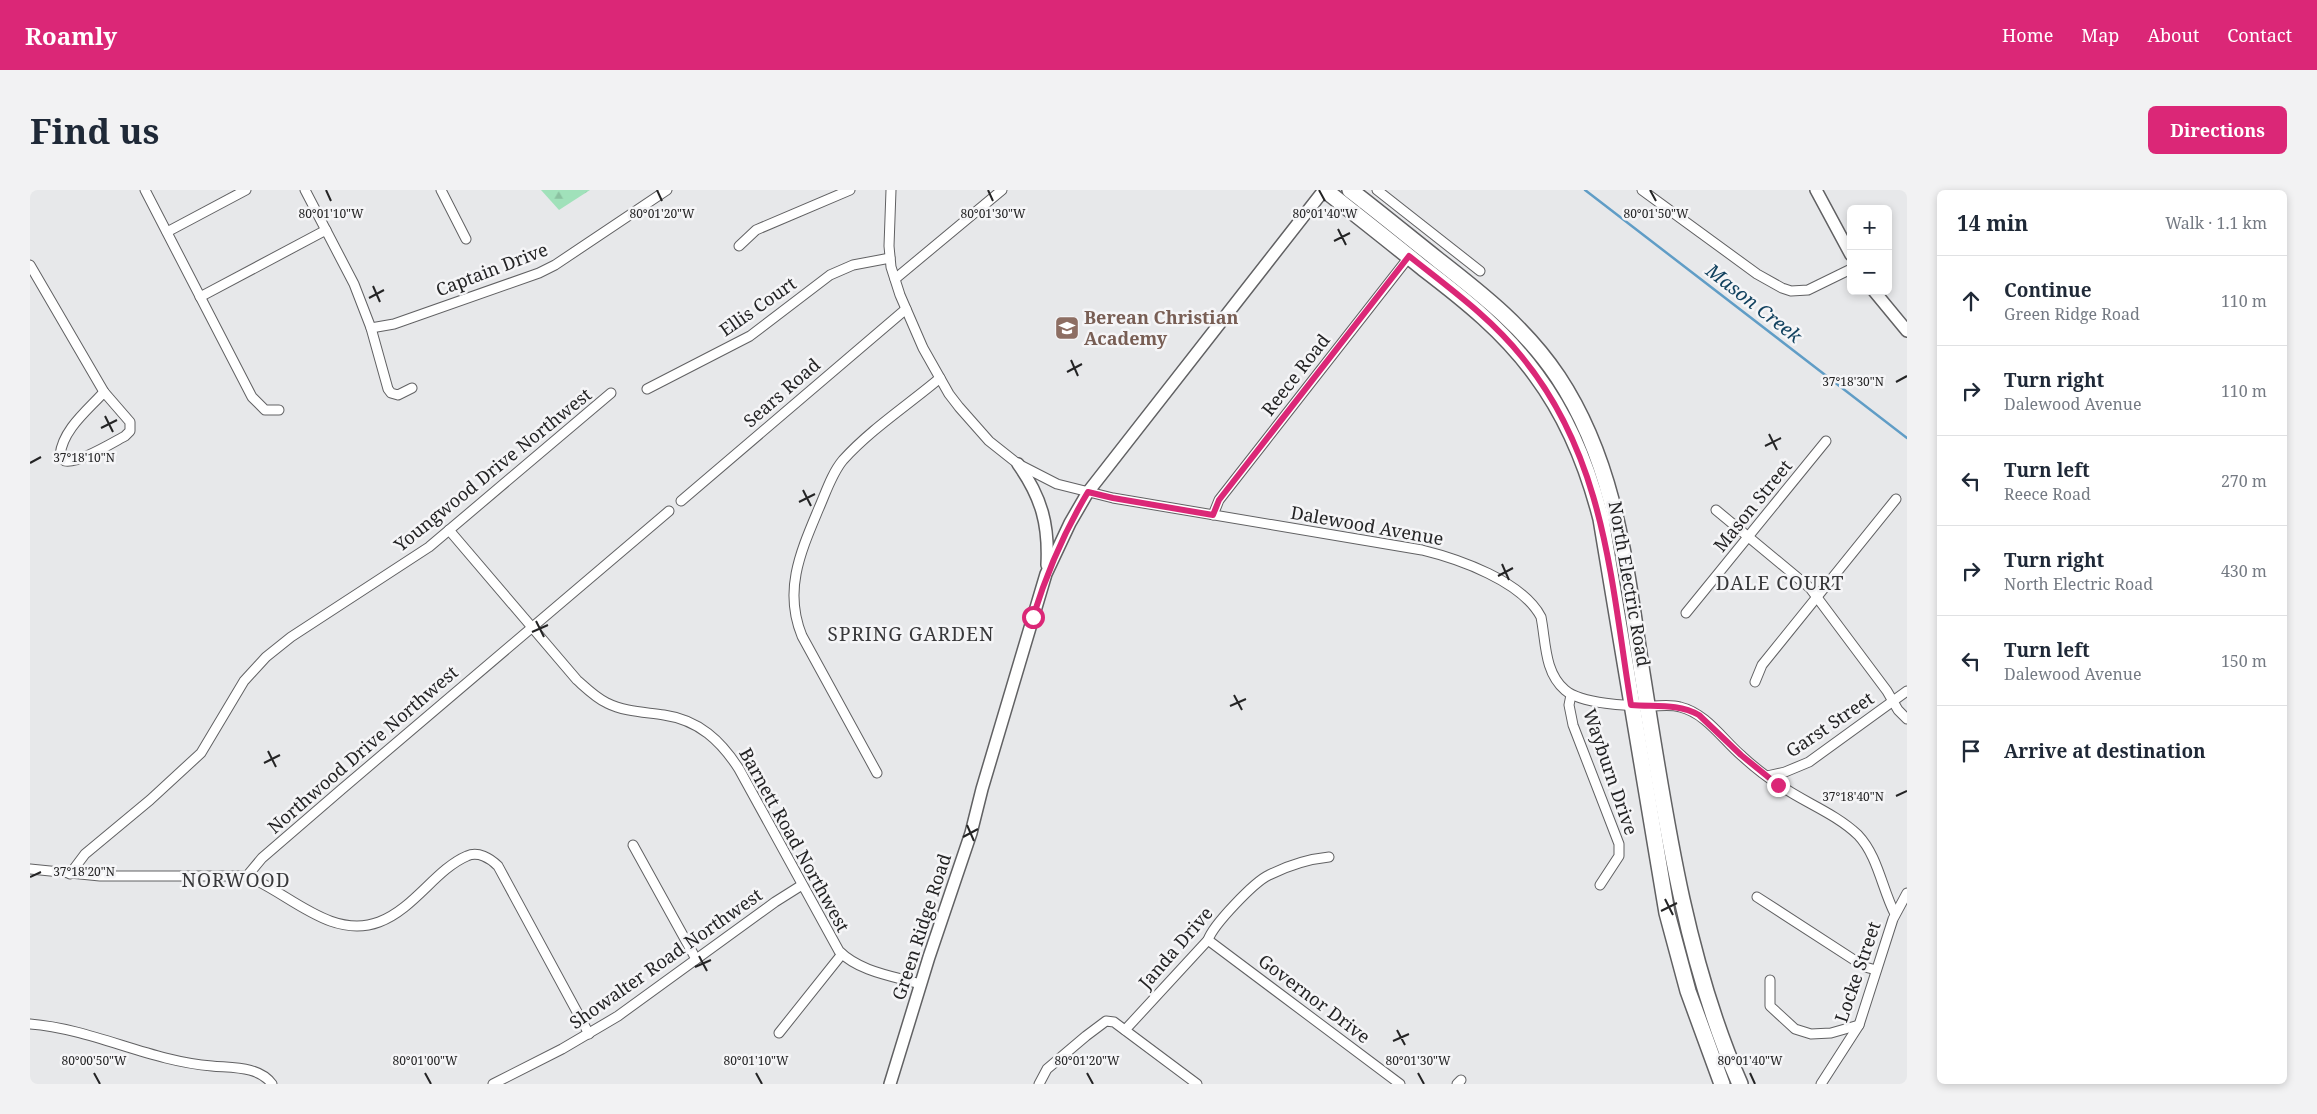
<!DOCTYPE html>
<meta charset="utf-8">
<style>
:root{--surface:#fff;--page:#f2f2f3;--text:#1f2937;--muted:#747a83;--line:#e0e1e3;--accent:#db2777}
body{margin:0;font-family:"Noto Serif",serif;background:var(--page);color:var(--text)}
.controls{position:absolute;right:15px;top:15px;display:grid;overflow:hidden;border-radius:8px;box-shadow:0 2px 8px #0003}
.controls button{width:45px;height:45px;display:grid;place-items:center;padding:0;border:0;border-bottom:1px solid var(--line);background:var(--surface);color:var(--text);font:25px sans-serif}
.stop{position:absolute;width:15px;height:15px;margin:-11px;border:4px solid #db2777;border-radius:50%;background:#fff}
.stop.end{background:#db2777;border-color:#fff;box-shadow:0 1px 5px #0008}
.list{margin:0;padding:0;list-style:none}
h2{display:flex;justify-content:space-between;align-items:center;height:65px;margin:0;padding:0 20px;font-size:21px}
h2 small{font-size:16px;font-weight:400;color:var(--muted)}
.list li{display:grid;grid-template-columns:32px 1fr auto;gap:15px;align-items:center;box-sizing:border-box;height:90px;padding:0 20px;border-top:1px solid var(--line)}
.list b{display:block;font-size:19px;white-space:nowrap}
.list p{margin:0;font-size:16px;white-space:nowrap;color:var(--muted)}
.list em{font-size:16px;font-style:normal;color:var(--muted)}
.icon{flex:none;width:28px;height:28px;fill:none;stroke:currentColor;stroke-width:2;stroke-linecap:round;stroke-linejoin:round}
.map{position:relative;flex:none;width:1877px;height:894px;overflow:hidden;border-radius:8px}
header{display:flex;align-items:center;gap:30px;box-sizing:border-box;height:70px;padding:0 25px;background:var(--accent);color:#fff}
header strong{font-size:24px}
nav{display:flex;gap:28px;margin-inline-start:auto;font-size:18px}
.intro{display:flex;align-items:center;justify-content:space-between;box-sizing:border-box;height:120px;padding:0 30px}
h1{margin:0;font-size:35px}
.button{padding:12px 22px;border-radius:8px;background:var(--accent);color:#fff;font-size:18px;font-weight:700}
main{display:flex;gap:30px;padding:0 30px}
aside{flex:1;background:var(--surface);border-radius:8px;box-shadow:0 2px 8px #0003}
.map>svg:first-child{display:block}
.forest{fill:url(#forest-firs)}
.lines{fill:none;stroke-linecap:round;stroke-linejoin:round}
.stream{stroke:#609dc6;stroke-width:2.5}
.minor-casing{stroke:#616163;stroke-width:11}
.tertiary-casing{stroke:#616163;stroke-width:14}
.primary-casing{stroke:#616163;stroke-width:18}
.minor{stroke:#fff;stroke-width:9}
.tertiary{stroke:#fff;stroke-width:11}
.primary{stroke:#fff;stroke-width:15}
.route{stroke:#db2777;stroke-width:6}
.ticks{fill:none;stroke:#242425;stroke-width:2}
.labels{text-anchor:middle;stroke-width:5;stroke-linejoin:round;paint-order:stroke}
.street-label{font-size:18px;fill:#242425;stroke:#f5f5f7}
.education-label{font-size:18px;font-weight:bold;fill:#785e54;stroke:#f5f5f7;text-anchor:start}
.water-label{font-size:19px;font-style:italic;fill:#12425f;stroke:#f5f5f7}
.neighbourhood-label{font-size:19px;letter-spacing:1px;fill:#38383a;stroke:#f5f5f7}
.ticks-label{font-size:12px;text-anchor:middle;fill:#242425;stroke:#f5f5f7;stroke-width:5;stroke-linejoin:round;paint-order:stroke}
</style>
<header>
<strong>Roamly</strong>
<nav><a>Home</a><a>Map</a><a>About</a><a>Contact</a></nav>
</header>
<div class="intro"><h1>Find us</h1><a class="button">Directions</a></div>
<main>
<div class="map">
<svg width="1877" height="894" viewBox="0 0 1877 894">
<defs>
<pattern id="forest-firs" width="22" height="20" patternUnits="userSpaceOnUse" patternTransform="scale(1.25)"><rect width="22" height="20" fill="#a0e1ba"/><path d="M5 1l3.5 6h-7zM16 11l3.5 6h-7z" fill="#8ac1a0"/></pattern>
</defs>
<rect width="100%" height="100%" fill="#e7e8ea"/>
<!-- forest -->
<polygon class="forest" points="511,0 560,0 529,20"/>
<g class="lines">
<!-- stream -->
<polyline class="stream" points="1555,0 1877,248"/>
<defs>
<g id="minor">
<polyline points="115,0 222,207 235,220 249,220"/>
<polyline points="275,0 324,94 341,138 358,199 361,203 368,205 382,198"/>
<polyline points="411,0 436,49"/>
<path d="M861,0L859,56L861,77L870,105L893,158L919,204L929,217L959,251L988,274L1027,294L1083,308L1392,360C1429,369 1492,391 1511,427C1516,452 1514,482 1535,500C1551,514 1599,516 1620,516C1630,516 1641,514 1650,517C1676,523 1693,550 1712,566C1723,576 1735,586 1748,594C1773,612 1805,623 1828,645C1848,666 1852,699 1865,724"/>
<polyline points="1347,0 1450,81"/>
<polyline points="1612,0 1727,84 1752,98 1761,101 1778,100 1821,79"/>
<polyline points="137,42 216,0"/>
<polyline points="709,56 726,40 820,0"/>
<polyline points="0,75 74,202"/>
<polyline points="865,89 972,0"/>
<polyline points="170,107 296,40"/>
<polyline points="341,138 364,134 509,83 525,75 637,0"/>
<polyline points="617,199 720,146 800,85 823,75 860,68"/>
<path d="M74,202L100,232V241L95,246C82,253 48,274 35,271L30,265C33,239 58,220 74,202Z"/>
<polyline points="651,311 876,119"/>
<polyline points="1686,320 1780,398 1857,501 1868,520 1877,529"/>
<polyline points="1183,325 1189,310 1379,67"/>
<path d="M419,340L547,490C556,498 566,508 577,513C595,522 615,522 634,525C669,530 691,551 709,579L809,761C830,782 863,786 890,794"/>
<polyline points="1656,423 1796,251"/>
<polyline points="1725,492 1732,475 1866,309"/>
<polyline points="1541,505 1539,515 1543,535 1589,654 1589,666 1570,695"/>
<path d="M847,583L772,446C753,400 771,361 789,318C796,302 802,283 813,270C841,239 878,215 910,188"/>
<polyline points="1737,586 1755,582 1779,572 1877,501"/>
<polyline points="603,655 666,769"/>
<polyline points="0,679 70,686 217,686 232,668 312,599 639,321"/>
<polyline points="40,684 55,664 120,610 171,563 214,491 236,467 261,447 399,357 581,203"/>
<path d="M217,686C259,703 301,750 349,732C384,719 406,679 437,666C448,661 460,668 468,676L559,844"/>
<polyline points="1727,707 1835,777 1846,780"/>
<polyline points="1178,750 1370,894"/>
<polyline points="1740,790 1740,816 1765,839 1781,844 1801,843 1829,835"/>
<path d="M0,834C63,839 119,871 182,876C202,878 229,876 242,894"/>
<path d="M1095,840L1178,750C1183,735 1224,692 1239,685C1257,676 1279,669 1299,667"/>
<polyline points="749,843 812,764"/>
<polyline points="463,894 532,859 588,826 745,712 772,695"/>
<polyline points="1009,894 1017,879 1056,846 1076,831 1084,832 1167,894"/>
<polyline points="1427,894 1431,890"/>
<polyline points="1791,894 1829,835 1863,729 1877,703"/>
</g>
<g id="tertiary">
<polyline points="1786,0 1821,65"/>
<polyline points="1844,101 1877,141"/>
<path d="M988,274C1012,308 1019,335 1017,375"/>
<polyline points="860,894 899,767 941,643 952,599 1016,384 1040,333 1058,302 1294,0"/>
</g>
<g id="primary">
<path d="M1295,0C1328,26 1361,52 1393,78C1435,110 1475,142 1506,185C1538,228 1558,278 1571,329L1637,723L1658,801L1692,894"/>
<path d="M1320,0C1350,23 1379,47 1408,70C1453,105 1496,139 1528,187C1587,276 1596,381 1612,483C1634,620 1654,767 1710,894"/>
</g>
</defs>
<!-- minor casing -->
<use href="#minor" class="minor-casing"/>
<!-- tertiary casing -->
<use href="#tertiary" class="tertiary-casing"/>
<!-- primary casing -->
<use href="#primary" class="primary-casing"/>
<!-- minor -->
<use href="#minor" class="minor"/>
<!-- tertiary -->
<use href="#tertiary" class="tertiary"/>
<!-- primary -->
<use href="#primary" class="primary"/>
</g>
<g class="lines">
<!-- route -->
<path class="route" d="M1003,427C1017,382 1034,342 1058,302L1083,308L1183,325L1189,310L1379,66C1419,98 1460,127 1492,167C1575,268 1581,391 1601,515C1625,517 1648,513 1669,525L1711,565L1748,595"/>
</g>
<!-- ticks -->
<path class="ticks" d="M296,0L301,11M627,0L632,11M958,0L963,11M1289,0L1295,11M1620,0L1626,11M1308,39L1316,55M1304,51L1320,43M343,96L350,112M339,108L354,100M1041,170L1048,186M1037,182L1052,174M1866,192L1877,186M75,226L83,242M71,238L87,230M1739,244L1747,260M1735,256L1751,248M0,273L11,267M773,300L781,316M769,312L785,304M1472,374L1479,390M1468,386L1483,378M506,431L514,447M502,442L518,435M1204,505L1212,520M1200,516L1216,509M238,561L246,577M234,573L250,565M1866,606L1877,601M937,635L944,651M933,647L948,639M0,687L11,682M1635,709L1643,725M1631,721L1647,713M669,766L677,781M665,777L681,770M1367,840L1375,855M1363,851L1379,844M64,883L70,894M395,883L401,894M726,883L732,894M1057,883L1063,894M1388,883L1394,894M1720,883L1725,894"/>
<!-- icons -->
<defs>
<symbol id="school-square" viewBox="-11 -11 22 22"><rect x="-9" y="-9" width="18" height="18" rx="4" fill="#8d6e63" stroke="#f5f5f7"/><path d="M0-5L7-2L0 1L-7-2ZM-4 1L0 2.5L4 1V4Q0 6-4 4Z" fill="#fff"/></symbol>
</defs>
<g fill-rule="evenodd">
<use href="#school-square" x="1023" y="124" width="28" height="28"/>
</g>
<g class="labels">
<!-- street labels -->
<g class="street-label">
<text transform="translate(462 80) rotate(-21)" y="6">Captain Drive</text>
<text transform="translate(728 117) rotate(-35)" y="6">Ellis Court</text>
<text transform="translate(1266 185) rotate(-52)" y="6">Reece Road</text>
<text transform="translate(752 203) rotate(-41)" y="6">Sears Road</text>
<text transform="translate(463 280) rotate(-39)" y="6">Youngwood Drive Northwest</text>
<text transform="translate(1723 316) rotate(-51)" y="6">Mason Street</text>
<text transform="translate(1337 336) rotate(10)" y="6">Dalewood Avenue</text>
<text transform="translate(1599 394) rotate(80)" y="6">North Electric Road</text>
<text transform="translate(1800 535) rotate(-34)" y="6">Garst Street</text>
<text transform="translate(333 560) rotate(-41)" y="6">Northwood Drive Northwest</text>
<text transform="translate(1580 582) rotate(71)" y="6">Wayburn Drive</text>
<text transform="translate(764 650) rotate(61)" y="6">Barnett Road Northwest</text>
<text transform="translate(892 737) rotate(-72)" y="6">Green Ridge Road</text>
<text transform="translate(1146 758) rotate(-49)" y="6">Janda Drive</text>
<text transform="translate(636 769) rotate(-35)" y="6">Showalter Road Northwest</text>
<text transform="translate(1828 782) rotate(-71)" y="6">Locke Street</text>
<text transform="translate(1284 809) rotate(37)" y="6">Governor Drive</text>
</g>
<!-- education labels -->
<g class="education-label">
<text x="1054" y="134">Berean Christian<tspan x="1054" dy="21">Academy</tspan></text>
</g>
<!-- water labels -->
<g class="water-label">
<text transform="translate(1724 113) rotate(38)" y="7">Mason Creek</text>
</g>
<!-- neighbourhood labels -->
<g class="neighbourhood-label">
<text x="1750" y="400">DALE COURT</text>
<text x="881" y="451">SPRING GARDEN</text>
<text x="206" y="697">NORWOOD</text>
</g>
</g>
<g class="ticks-label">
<text x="301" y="28">80°01'10"W</text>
<text x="632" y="28">80°01'20"W</text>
<text x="963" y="28">80°01'30"W</text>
<text x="1295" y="28">80°01'40"W</text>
<text x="1626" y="28">80°01'50"W</text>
<text x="1823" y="196">37°18'30"N</text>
<text x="54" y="272">37°18'10"N</text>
<text x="1823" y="611">37°18'40"N</text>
<text x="54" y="686">37°18'20"N</text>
<text x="64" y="875">80°00'50"W</text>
<text x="395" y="875">80°01'00"W</text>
<text x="726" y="875">80°01'10"W</text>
<text x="1057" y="875">80°01'20"W</text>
<text x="1388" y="875">80°01'30"W</text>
<text x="1720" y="875">80°01'40"W</text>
</g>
</svg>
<div class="controls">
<button>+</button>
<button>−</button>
</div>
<div class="stop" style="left:1003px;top:427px"></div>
<div class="stop end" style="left:1748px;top:595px"></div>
</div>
<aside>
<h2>14 min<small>Walk · 1.1 km</small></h2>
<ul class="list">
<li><svg class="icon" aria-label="ahead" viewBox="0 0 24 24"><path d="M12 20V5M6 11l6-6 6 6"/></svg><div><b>Continue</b><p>Green Ridge Road</p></div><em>110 m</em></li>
<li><svg class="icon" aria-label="right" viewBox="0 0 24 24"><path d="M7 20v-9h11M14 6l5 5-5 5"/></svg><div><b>Turn right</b><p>Dalewood Avenue</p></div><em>110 m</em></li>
<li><svg class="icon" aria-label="left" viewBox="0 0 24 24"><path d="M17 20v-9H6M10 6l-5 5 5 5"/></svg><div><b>Turn left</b><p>Reece Road</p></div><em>270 m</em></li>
<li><svg class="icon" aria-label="right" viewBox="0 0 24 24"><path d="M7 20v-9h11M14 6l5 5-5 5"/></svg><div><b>Turn right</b><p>North Electric Road</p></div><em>430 m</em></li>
<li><svg class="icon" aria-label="left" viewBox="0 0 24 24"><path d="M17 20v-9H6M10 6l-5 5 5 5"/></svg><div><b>Turn left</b><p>Dalewood Avenue</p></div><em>150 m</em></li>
<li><svg class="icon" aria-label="arrive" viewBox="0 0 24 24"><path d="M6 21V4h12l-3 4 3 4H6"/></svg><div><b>Arrive at destination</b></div></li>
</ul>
</aside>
</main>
